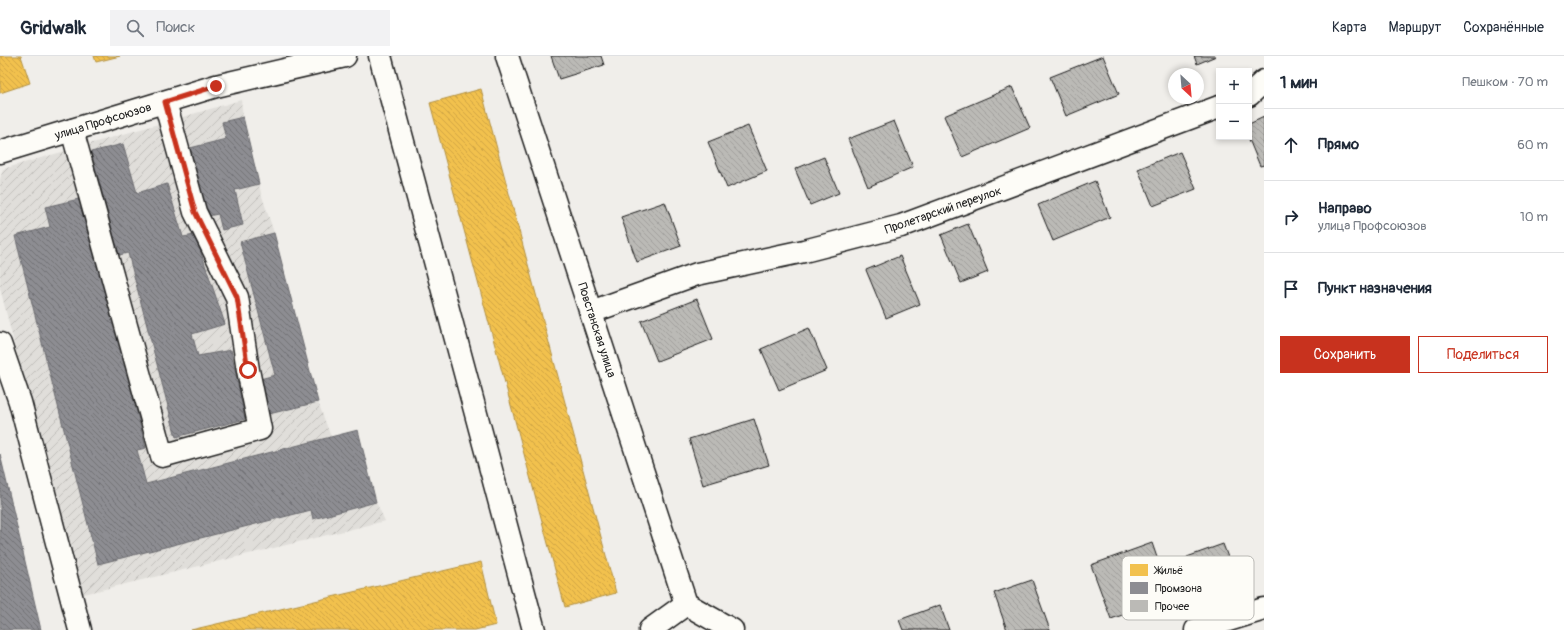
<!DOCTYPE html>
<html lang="ru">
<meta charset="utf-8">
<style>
:root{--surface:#fff;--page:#f2f2f3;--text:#1f2937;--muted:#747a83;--line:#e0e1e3;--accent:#c8321e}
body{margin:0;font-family:Pangolin,sans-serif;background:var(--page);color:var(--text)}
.controls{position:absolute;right:12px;top:12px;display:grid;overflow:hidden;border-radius:0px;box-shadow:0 2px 6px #0003}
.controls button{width:36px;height:36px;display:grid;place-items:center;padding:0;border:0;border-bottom:1px solid var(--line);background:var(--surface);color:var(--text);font:20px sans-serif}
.compass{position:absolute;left:1168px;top:12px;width:36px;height:36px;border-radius:50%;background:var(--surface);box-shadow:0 2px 6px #0003;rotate:154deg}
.stop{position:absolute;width:12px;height:12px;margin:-9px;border:3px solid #c8321e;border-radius:50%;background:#fff}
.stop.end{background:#c8321e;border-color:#fff;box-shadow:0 1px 4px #0008}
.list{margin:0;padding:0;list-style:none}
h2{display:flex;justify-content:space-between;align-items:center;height:52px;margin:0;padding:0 16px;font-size:17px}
h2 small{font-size:13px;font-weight:400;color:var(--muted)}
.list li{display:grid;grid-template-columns:26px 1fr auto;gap:12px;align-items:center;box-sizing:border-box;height:72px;padding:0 16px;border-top:1px solid var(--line)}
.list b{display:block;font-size:15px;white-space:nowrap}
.list p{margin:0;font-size:13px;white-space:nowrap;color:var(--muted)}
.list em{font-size:13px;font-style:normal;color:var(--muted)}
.actions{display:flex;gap:8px;padding:12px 16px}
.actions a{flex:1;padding:9px 0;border:1px solid var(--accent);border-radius:0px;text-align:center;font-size:14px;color:var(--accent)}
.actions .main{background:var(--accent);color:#fff}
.icon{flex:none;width:22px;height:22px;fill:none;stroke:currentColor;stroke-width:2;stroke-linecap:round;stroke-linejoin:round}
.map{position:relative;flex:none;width:1264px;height:574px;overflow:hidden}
header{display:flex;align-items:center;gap:24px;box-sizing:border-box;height:56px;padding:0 20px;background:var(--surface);border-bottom:1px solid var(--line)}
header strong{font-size:19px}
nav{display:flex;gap:22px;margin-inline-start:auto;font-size:14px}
.search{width:280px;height:36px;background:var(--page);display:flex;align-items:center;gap:10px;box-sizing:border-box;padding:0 14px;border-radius:0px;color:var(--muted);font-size:15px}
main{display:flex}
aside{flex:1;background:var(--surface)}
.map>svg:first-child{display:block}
.industrial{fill:url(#industrial-furrows)}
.homes{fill:url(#homes-back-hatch);stroke:#b2903f}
.industry{fill:url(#industry-back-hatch);stroke:#6b6b6f}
.building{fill:url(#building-back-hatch);stroke:#1c1c1c}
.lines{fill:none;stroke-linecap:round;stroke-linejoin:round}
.minor-casing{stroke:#1c1c1c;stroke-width:25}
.minor{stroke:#fdfcf7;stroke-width:22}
.route{stroke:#c8321e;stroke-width:5}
.labels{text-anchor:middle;stroke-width:4;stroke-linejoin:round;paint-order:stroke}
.street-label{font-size:12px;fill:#1c1c1c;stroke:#fdfcf7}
.key{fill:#fdfcf7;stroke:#bab9b5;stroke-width:1}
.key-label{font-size:11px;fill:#1c1c1c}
</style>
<header>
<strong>Gridwalk</strong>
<div class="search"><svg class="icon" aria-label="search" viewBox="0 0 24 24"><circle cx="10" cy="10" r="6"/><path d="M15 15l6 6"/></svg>Поиск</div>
<nav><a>Карта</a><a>Маршрут</a><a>Сохранённые</a></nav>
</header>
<main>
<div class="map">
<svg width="1264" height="574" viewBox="0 0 1264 574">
<defs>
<pattern id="industrial-furrows" width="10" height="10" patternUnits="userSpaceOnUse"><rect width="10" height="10" fill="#e0deda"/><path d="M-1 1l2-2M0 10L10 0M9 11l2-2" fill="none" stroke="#c0beba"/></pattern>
<pattern id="homes-back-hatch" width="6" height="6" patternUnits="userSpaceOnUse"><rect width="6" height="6" fill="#f2c14e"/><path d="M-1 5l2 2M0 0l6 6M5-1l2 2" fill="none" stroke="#cfa544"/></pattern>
<pattern id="industry-back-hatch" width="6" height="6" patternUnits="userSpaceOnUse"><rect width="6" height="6" fill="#8d8d92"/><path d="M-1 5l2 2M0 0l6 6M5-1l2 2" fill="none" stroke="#727276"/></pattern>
<pattern id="building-back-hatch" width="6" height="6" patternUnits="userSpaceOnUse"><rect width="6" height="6" fill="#bbbab6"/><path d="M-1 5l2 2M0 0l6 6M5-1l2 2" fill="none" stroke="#a09f9c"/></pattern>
</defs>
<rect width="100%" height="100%" fill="#f0eeea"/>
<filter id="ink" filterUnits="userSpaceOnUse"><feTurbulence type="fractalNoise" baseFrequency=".025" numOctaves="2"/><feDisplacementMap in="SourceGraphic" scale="8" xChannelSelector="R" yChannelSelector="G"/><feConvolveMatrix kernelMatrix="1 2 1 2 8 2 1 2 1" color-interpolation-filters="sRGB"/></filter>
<g filter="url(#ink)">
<!-- industrial -->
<polygon class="industrial" points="241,44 243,61 261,137 274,177 318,346 331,381 358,374 376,446 385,465 80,539 68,500 0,232 0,123 3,113"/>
<!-- homes -->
<g class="homes">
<polygon points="0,0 21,0 30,27 0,37"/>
<polygon points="94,0 120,0 96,6"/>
<polygon points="481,33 616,537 565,551 430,47"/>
<polygon points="481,506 496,569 475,574 191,574"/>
</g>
<!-- industry -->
<g class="industry">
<polygon points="243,61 259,128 235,134 243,169 222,174 218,158 203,161 186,93 226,83 222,66"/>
<polygon points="123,88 137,137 167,128 183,181 195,179 225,268 192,278 198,300 231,294 245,363 176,381 128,197 119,199 91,96"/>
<polygon points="83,142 146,392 137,394 146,428 358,374 376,446 313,463 311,454 98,508 15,180 50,171 45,151"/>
<polygon points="274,177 318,346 269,358 260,323 275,319 240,186"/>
<polygon points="0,398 41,574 0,574"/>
</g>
<!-- building -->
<g class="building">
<polygon points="551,0 601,0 604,9 559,23"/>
<polygon points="1103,0 1119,38 1066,60 1050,21"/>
<polygon points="1194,0 1216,0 1197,8"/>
<polygon points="1012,31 1030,72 962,101 944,60"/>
<polygon points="1264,61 1264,109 1260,110 1248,81 1249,81 1249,68"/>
<polygon points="894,65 913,111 868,131 848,83"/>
<polygon points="748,70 767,115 727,132 708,86"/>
<polygon points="1180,96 1196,133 1153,150 1138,113"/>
<polygon points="824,101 839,137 810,149 795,113"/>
<polygon points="1095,125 1110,161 1053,185 1038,149"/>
<polygon points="665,146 681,190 637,206 621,161"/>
<polygon points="968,168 988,216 961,227 941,179"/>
<polygon points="900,200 920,248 886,262 866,214"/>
<polygon points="697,243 713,283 657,305 641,265"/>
<polygon points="809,272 827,314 779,334 761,293"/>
<polygon points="754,363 769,409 703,429 689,383"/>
<polygon points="1152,487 1171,542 1111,563 1091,509"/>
<polygon points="1223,488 1236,523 1200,536 1187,501"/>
<polygon points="1032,524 1050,574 1007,574 994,537"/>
<polygon points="940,549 949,574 903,574 899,564"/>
</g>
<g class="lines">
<defs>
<g id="minor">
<polyline points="380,0 534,574"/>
<polyline points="507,0 686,548"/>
<polyline points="1249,39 1264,25"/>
<polyline points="72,74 162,400 260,373 248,314 237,241 195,156 165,46"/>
<polyline points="0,96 216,30 345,0"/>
<polyline points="591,256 697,218 804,195 901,170 1219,51"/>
<polyline points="0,288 20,346 80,574"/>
<polyline points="686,548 732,574"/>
<polyline points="650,574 686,548"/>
<polyline points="1196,574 1264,553"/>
</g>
</defs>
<!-- minor casing -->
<use href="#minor" class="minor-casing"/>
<!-- minor -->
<use href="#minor" class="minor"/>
</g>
</g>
<g class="lines" filter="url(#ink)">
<!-- route -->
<polyline class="route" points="216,30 165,46 195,156 237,241 248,314"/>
</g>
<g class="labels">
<!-- street labels -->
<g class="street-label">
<text transform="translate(103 65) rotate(-17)" y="4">улица Профсоюзов</text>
<text transform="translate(943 154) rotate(-19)" y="4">Пролетарский переулок</text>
<text transform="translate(597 274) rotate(72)" y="4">Повстанская улица</text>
</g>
</g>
<!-- legend -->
<rect x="1122" y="500" width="132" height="64" rx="6" class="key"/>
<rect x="1130" y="508" width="18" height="12" fill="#f2c14e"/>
<rect x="1130" y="526" width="18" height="12" fill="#8d8d92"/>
<rect x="1130" y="544" width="18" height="12" fill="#bbbab6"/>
<g class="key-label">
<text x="1155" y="518">Жильё</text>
<text x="1155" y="536">Промзона</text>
<text x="1155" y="554">Прочее</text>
</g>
</svg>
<div class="controls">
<button>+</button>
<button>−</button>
</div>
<svg class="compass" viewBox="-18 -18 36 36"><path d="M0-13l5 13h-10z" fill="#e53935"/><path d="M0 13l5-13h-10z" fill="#747a83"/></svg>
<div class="stop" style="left:248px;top:314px"></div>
<div class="stop end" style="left:216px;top:30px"></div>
</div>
<aside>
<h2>1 мин<small>Пешком · 70 m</small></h2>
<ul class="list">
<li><svg class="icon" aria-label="ahead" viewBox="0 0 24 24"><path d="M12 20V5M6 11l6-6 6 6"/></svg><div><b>Прямо</b></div><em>60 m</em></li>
<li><svg class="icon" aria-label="right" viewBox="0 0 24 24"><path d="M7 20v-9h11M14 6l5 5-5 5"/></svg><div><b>Направо</b><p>улица Профсоюзов</p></div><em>10 m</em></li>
<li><svg class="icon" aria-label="arrive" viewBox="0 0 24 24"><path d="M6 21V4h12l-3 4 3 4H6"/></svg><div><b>Пункт назначения</b></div></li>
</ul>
<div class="actions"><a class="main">Сохранить</a><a>Поделиться</a></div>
</aside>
</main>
